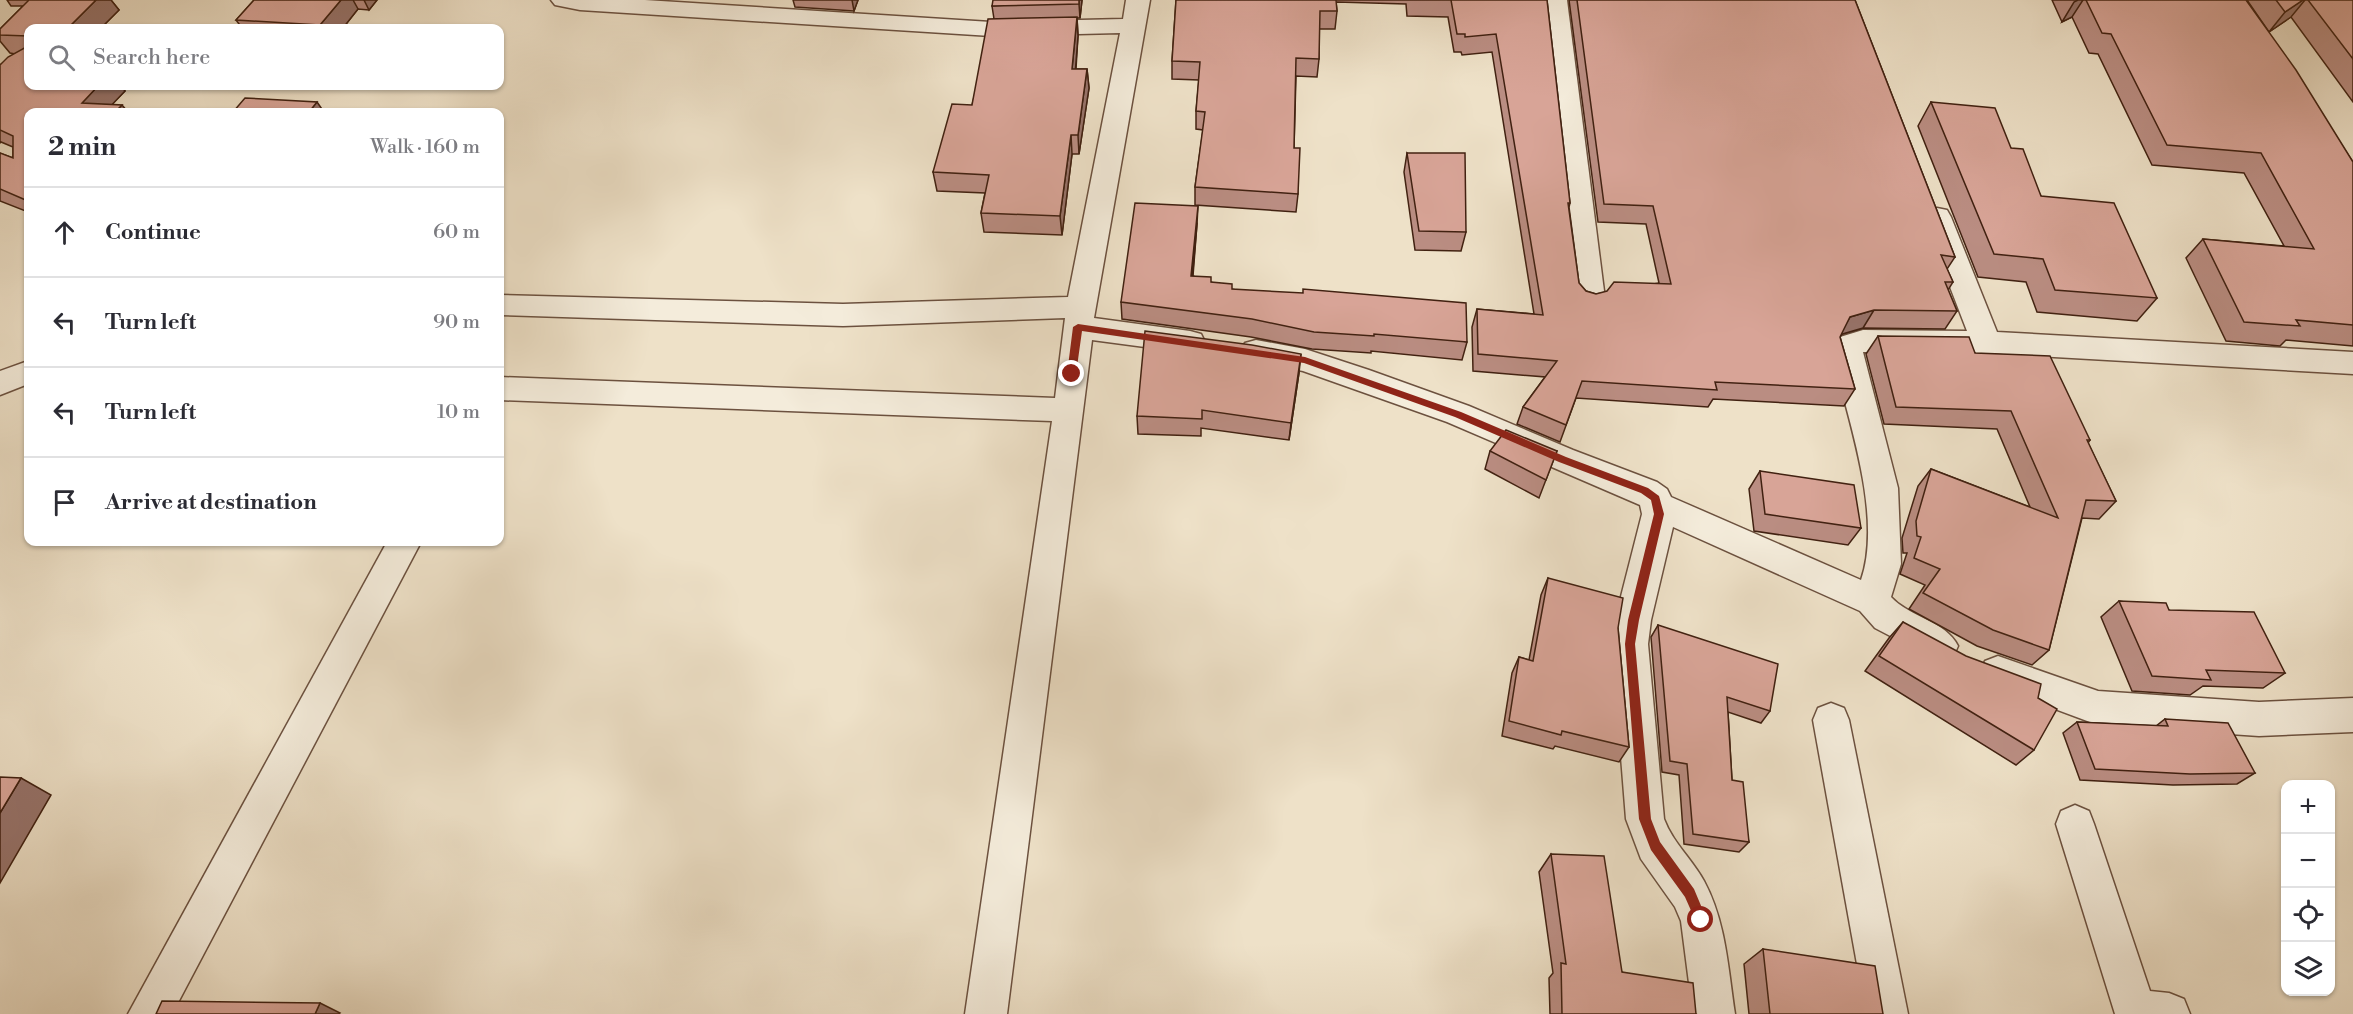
<!DOCTYPE html>
<meta charset="utf-8">
<style>
:root{--surface:#fff;--page:#f2f2f3;--text:#2b2b33;--muted:#7c7c81;--line:#e1e1e2}
body{margin:0;font-family:"Libre Bodoni",serif;background:var(--page);color:var(--text)}
.controls{position:absolute;right:18px;bottom:18px;display:grid;overflow:hidden;border-radius:12px;box-shadow:0 2px 4px #0004}
.controls button{width:54px;height:54px;display:grid;place-items:center;padding:0;border:0;border-bottom:2px solid var(--line);background:var(--surface);color:var(--text);font:30px sans-serif}
.stop{position:absolute;width:18px;height:18px;margin:-14px;border:4px solid #8f2418;border-radius:50%;background:#fff}
.stop.end{background:#8f2418;border-color:#fff;box-shadow:0 2px 6px #0008}
.list{margin:0;padding:0;list-style:none}
h2{display:flex;justify-content:space-between;align-items:center;height:78px;margin:0;padding:0 24px;font-size:26px}
h2 small{font-size:20px;font-weight:400;color:var(--muted)}
.list li{display:grid;grid-template-columns:39px 1fr auto;gap:18px;align-items:center;box-sizing:border-box;height:90px;padding:0 24px;border-top:2px solid var(--line)}
.list b{display:block;font-size:22px;white-space:nowrap}
.list em{font-size:20px;font-style:normal;color:var(--muted)}
.icon{flex:none;width:33px;height:33px;fill:none;stroke:currentColor;stroke-width:2;stroke-linecap:round;stroke-linejoin:round}
.map{position:relative;flex:none;width:2353px;height:1014px;overflow:hidden}
.search{position:absolute;background:var(--surface);box-shadow:0 2px 4px #0004;left:24px;top:24px;width:480px;height:66px;display:flex;align-items:center;gap:15px;box-sizing:border-box;padding:0 21px;border-radius:12px;color:var(--muted);font-size:22px}
.panel{position:absolute;background:var(--surface);box-shadow:0 2px 4px #0004;left:24px;top:108px;width:480px;height:438px;border-radius:12px}
.map>svg:first-child{display:block}
.lines{fill:none;stroke-linecap:round;stroke-linejoin:round}
.street-casing{stroke:#6c513f;stroke-width:3}
.street{fill:#f4ecdb;fill-rule:evenodd}
.wall{fill:#ba8d82;stroke:#412111;stroke-width:1.5}
.shaded-wall{fill:#97736a;stroke:#412111;stroke-width:1.5}
.building{fill:#d8a497;stroke:#412111;stroke-width:1.5}
.route{fill:#8f2418}
</style>
<div class="map">
<svg width="2353" height="1014" viewBox="0 0 2353 1014">
<rect width="100%" height="100%" fill="#eee1c8"/>
<filter id="stains"><feTurbulence type="fractalNoise" baseFrequency=".00333" numOctaves="4"/><feColorMatrix values="0 0 0 0 .2 0 0 0 0 .09 0 0 0 0 .02 0 0 0 .5 -.17"/></filter>
<radialGradient id="worn" r=".72"><stop offset=".6" stop-color="#630" stop-opacity="0"/><stop offset="1" stop-color="#630" stop-opacity=".3"/></radialGradient>
<g class="lines">
<defs>
<g id="street">
<polygon points="551,0 645,0 991,22 1123,19 1126,0 1150,0 1094,318 1190,331 1201,334 1205,342 1201,350 1190,353 1092,340 1007,1014 965,1014 1052,421 500,400 500,377 1055,398 1065,318 843,326 500,315 500,295 843,304 1068,297 1120,33 991,36 580,10 555,5"/>
<polygon points="1543,0 1567,0 1605,299 1600,306 1590,309 1580,306 1575,299"/>
<path d="M1937,208L1947,210L1951,217L1997,332L2353,352V374L1986,353L1863,352L1898,488L1901,564L1891,597C1909,617 1946,621 1958,646L1953,657L1940,662L1875,628L1860,611L1673,527L1651,620L1648,644L1664,819C1673,843 1692,859 1704,881C1726,922 1728,968 1735,1014H1693L1681,921L1675,907L1641,859L1626,819L1612,644L1615,620L1642,514L1640,505L1447,422L1303,371L1245,359L1241,351L1245,343L1256,340L1305,349L1369,370L1469,406L1573,450L1657,482L1667,489L1671,497L1861,580C1883,517 1848,418 1832,354L1840,337L1863,330L1967,331L1923,217L1927,210Z"/>
<polygon points="28,361 28,384 0,395 0,371"/>
<polygon points="387,542 421,542 172,1014 128,1014"/>
<polygon points="1998,656 2098,691 2259,702 2353,698 2353,732 2259,736 2098,725 1985,683 1980,672 1985,661"/>
<polygon points="1831,703 1844,708 1849,720 1908,1014 1866,1014 1813,720 1818,708"/>
<polygon points="2075,805 2089,811 2094,824 2150,991 2169,993 2184,999 2190,1014 2115,1014 2056,824 2061,811"/>
</g>
</defs>
<!-- street casing -->
<use href="#street" class="street-casing"/>
<!-- street -->
<use href="#street" class="street"/>
</g>
<!-- wall -->
<g class="wall">
<polygon points="7,0 111,0 119,10 101,28 28,28 28,86 121,86 125,91 112,104 28,112 28,212 0,201 0,153 13,158 13,147 1,142 0,143 0,65 15,54 10,53 0,41 0,29 23,6 11,6"/>
<polygon points="254,0 377,0 369,10 358,9 343,28 242,28 236,20"/>
<polygon points="793,0 858,0 854,11 795,7"/>
<polygon points="1082,0 1080,18 1077,18 1078,36 1076,69 1087,69 1089,88 1079,154 1072,154 1062,235 984,232 981,213 985,193 937,191 933,172 972,105 994,19 992,6"/>
<polygon points="1176,0 1547,0 1570,203 1569,207 1579,283 1586,291 1596,294 1659,283 1646,224 1598,222 1569,0 1855,0 1955,257 1947,269 1953,282 1948,290 1957,311 1945,329 1863,328 1842,334 1840,337 1855,389 1844,406 1713,399 1708,407 1576,398 1560,442 1517,424 1523,407 1545,377 1473,371 1472,327 1477,309 1534,314 1492,52 1462,55 1461,52 1454,52 1448,17 1407,16 1406,4 1336,2 1337,11 1335,29 1319,29 1319,59 1317,77 1296,76 1294,148 1298,194 1296,212 1195,205 1195,187 1203,130 1196,129 1196,111 1199,80 1172,79 1172,61"/>
<polygon points="2052,0 2246,0 2353,162 2353,346 2286,340 2280,346 2226,341 2186,258 2203,239 2284,246 2244,173 2152,165 2098,54 2089,53 2072,17 2062,22"/>
<polygon points="2247,0 2353,0 2353,102 2291,17 2269,32"/>
<polygon points="1931,102 2011,148 2041,196 2157,298 2137,321 2037,312 2026,282 1978,277 1918,126"/>
<polygon points="1407,153 1466,232 1461,251 1415,250 1404,172"/>
<polygon points="1197,224 1193,276 1232,289 1467,342 1462,360 1371,351 1371,353 1312,349 1251,337 1122,319 1121,302"/>
<polygon points="1878,336 1975,353 2090,440 2088,443 2116,501 2099,519 2082,518 2049,650 2032,665 1977,646 1909,609 1925,585 1900,574 1907,553 1903,553 1902,538 1918,486 1931,469 2030,507 1997,429 1884,424 1866,354"/>
<polygon points="1299,373 1289,440 1201,428 1201,436 1138,434 1137,416"/>
<polygon points="1490,451 1557,451 1539,498 1485,469"/>
<polygon points="1760,471 1861,528 1848,545 1754,531 1749,489"/>
<polygon points="1548,578 1618,628 1629,747 1619,762 1555,746 1553,749 1502,736 1512,673 1519,657 1529,660 1541,595"/>
<polygon points="2119,601 2169,610 2285,673 2263,688 2203,686 2190,695 2132,691 2101,617"/>
<polygon points="1903,622 2034,750 2016,765 1865,671 1889,638"/>
<polygon points="1658,625 1770,711 1761,723 1728,712 1732,780 1749,842 1739,852 1684,844 1679,775 1662,772 1651,637"/>
<polygon points="2165,719 2255,773 2237,784 2173,785 2080,780 2063,733 2077,722 2156,726"/>
<polygon points="1551,854 1622,972 1696,1014 1550,1014 1549,978 1553,973 1539,872"/>
<polygon points="1763,949 1883,1014 1749,1014 1744,964"/>
</g>
<!-- shaded-wall -->
<g class="shaded-wall">
<polygon points="96,0 111,0 119,10 101,28 68,28"/>
<polygon points="341,0 353,0 358,9 343,28 323,28 320,25"/>
<polygon points="364,0 377,0 369,10"/>
<polygon points="852,0 858,0 854,11"/>
<polygon points="1079,0 1082,0 1080,18 1079,4"/>
<polygon points="2078,0 2083,0 2072,17 2062,22 2074,2"/>
<polygon points="2303,0 2305,0 2291,17 2269,32 2285,12"/>
<polygon points="1077,17 1078,36 1074,88 1072,69"/>
<polygon points="1087,69 1089,88 1079,154 1078,135"/>
<polygon points="98,86 121,86 125,91 105,112 82,103"/>
<polygon points="317,102 324,112 309,112"/>
<polygon points="122,105 128,112 115,112"/>
<polygon points="1071,135 1072,154 1062,235 1060,216"/>
<polygon points="1198,206 1197,224 1191,293 1191,276"/>
<polygon points="1874,310 1863,328 1839,335 1850,317"/>
<polygon points="1301,354 1299,373 1289,440 1291,423"/>
<polygon points="21,778 51,795 0,883 0,813"/>
<polygon points="320,1003 340,1013 339,1014 315,1014"/>
</g>
<!-- building -->
<g class="building">
<polygon points="29,0 96,0 68,28 28,28 28,36 0,35 0,29"/>
<polygon points="254,0 341,0 320,25 236,20"/>
<polygon points="993,0 1079,0 1079,4 992,6"/>
<polygon points="1176,0 1336,0 1337,11 1320,11 1319,59 1296,58 1294,148 1300,148 1298,194 1195,187 1205,112 1196,111 1200,62 1172,61"/>
<polygon points="1451,0 1547,0 1570,203 1568,203 1579,283 1586,291 1596,294 1607,291 1614,282 1671,284 1653,206 1604,204 1577,0 1855,0 1955,257 1941,255 1953,282 1945,282 1957,311 1874,310 1850,317 1840,337 1855,389 1715,382 1717,390 1582,381 1566,425 1523,407 1557,361 1478,354 1477,309 1543,315 1496,34 1465,37 1465,34 1457,34"/>
<polygon points="2086,0 2246,0 2296,70 2353,162 2353,325 2296,320 2300,326 2244,322 2203,239 2314,249 2261,153 2167,145 2111,34 2102,33"/>
<polygon points="2276,0 2303,0 2285,12"/>
<polygon points="2308,0 2353,0 2353,59"/>
<polygon points="1077,17 1072,69 1087,69 1078,135 1071,135 1060,216 981,213 989,175 933,172 952,104 972,105 988,19"/>
<polygon points="28,46 28,86 98,86 82,103 122,105 115,112 28,112 28,201 0,189 0,153 13,158 13,136 0,130 0,65 8,57"/>
<polygon points="245,98 317,102 309,112 233,112"/>
<polygon points="1931,102 1995,108 2011,148 2023,149 2041,196 2114,203 2157,298 2055,290 2043,259 1994,254"/>
<polygon points="1407,153 1465,153 1466,232 1419,231"/>
<polygon points="1135,203 1198,206 1191,276 1211,277 1211,282 1232,284 1232,289 1303,293 1303,289 1466,303 1467,342 1374,334 1374,336 1314,332 1252,319 1121,302"/>
<polygon points="1145,331 1252,345 1301,354 1291,423 1202,410 1202,419 1137,416"/>
<polygon points="1878,336 1969,337 1975,353 2050,356 2090,440 2087,440 2116,501 2086,500 2049,650 1993,630 1923,593 1940,569 1914,558 1921,537 1917,536 1916,521 1931,469 2058,518 2011,411 1896,407"/>
<polygon points="1506,430 1557,451 1546,480 1490,451"/>
<polygon points="1760,471 1854,485 1861,528 1765,514"/>
<polygon points="1548,578 1623,598 1618,628 1629,747 1562,731 1561,735 1509,721 1519,657 1533,661"/>
<polygon points="2119,601 2166,603 2169,610 2254,612 2285,673 2206,670 2211,680 2152,676"/>
<polygon points="1903,622 1966,656 2041,684 2038,698 2057,709 2034,750 1879,656"/>
<polygon points="1658,625 1778,664 1770,711 1727,697 1732,780 1743,782 1749,842 1693,834 1687,764 1670,761"/>
<polygon points="2165,719 2228,723 2255,773 2190,774 2095,769 2077,722 2168,726"/>
<polygon points="0,777 21,778 0,813"/>
<polygon points="1551,854 1604,856 1622,972 1693,983 1696,1014 1562,1014 1561,963 1566,964"/>
<polygon points="1763,949 1875,966 1883,1014 1770,1014"/>
<polygon points="162,1001 320,1003 315,1014 156,1014"/>
</g>
<!-- route -->
<polygon class="route" points="1078,324 1305,357 1461,412 1566,457 1648,488 1659,496 1664,514 1639,620 1635,644 1651,819 1660,842 1694,889 1707,920 1706,924 1697,924 1685,897 1651,850 1639,819 1625,644 1628,620 1654,514 1651,500 1641,493 1559,462 1455,417 1304,363 1082,331 1076,374 1072,377 1067,374 1073,327"/>
<rect width="100%" height="100%" filter="url(#stains)"/>
<rect width="100%" height="100%" fill="url(#worn)"/>
</svg>
<div class="controls">
<button>+</button>
<button>−</button>
<button><svg class="icon" aria-label="locate" viewBox="0 0 24 24"><circle cx="12" cy="12" r="6"/><path d="M12 2v4M12 18v4M2 12h4M18 12h4"/></svg></button>
<button><svg class="icon" aria-label="layers" viewBox="0 0 24 24"><path d="M12 4l9 5-9 5-9-5zM3 14l9 5 9-5"/></svg></button>
</div>
<div class="stop" style="left:1701px;top:920px"></div>
<div class="stop end" style="left:1072px;top:374px"></div>
<div class="search"><svg class="icon" aria-label="search" viewBox="0 0 24 24"><circle cx="10" cy="10" r="6"/><path d="M15 15l6 6"/></svg>Search here</div>
<section class="panel">
<h2>2 min<small>Walk · 160 m</small></h2>
<ul class="list">
<li><svg class="icon" aria-label="ahead" viewBox="0 0 24 24"><path d="M12 20V5M6 11l6-6 6 6"/></svg><div><b>Continue</b></div><em>60 m</em></li>
<li><svg class="icon" aria-label="left" viewBox="0 0 24 24"><path d="M17 20v-9H6M10 6l-5 5 5 5"/></svg><div><b>Turn left</b></div><em>90 m</em></li>
<li><svg class="icon" aria-label="left" viewBox="0 0 24 24"><path d="M17 20v-9H6M10 6l-5 5 5 5"/></svg><div><b>Turn left</b></div><em>10 m</em></li>
<li><svg class="icon" aria-label="arrive" viewBox="0 0 24 24"><path d="M6 21V4h12l-3 4 3 4H6"/></svg><div><b>Arrive at destination</b></div></li>
</ul>
</section>
</div>
